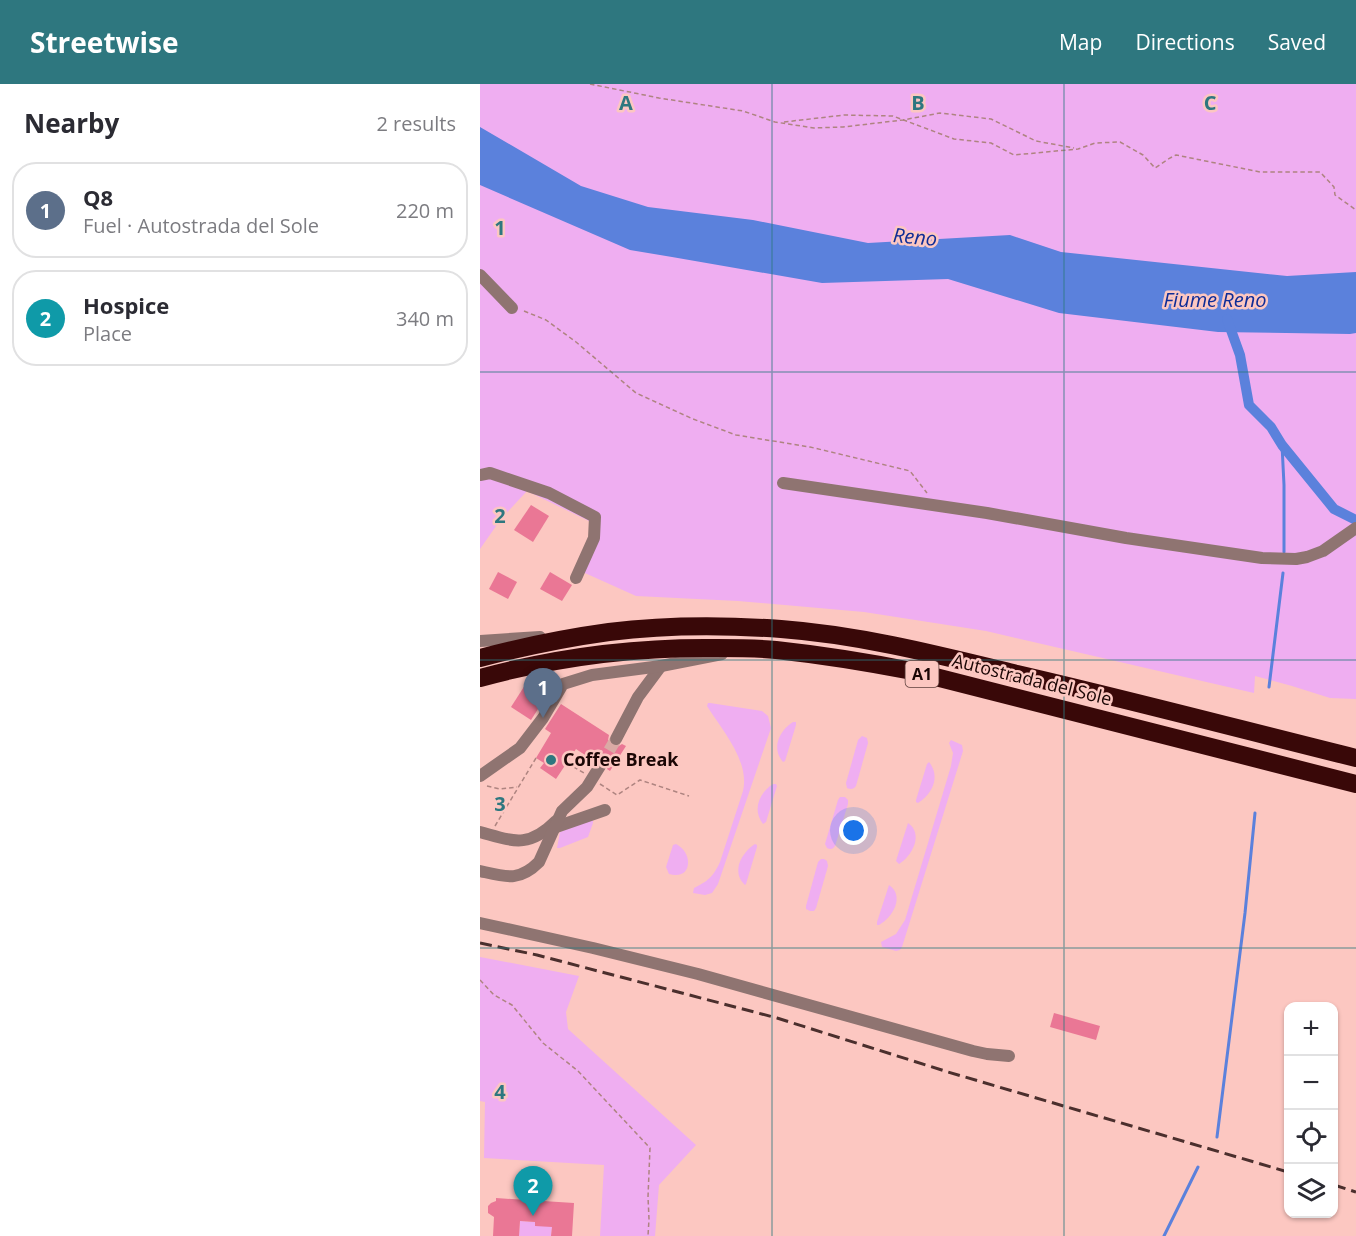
<!DOCTYPE html>
<meta charset="utf-8">
<style>
:root{--surface:#fff;--page:#f7f7f7;--text:#2b2b33;--muted:#7c7c81;--line:#e1e1e2;--accent:#2e777f}
body{margin:0;font-family:"Open Sans",sans-serif;background:var(--page);color:var(--text)}
.controls{position:absolute;right:18px;bottom:18px;display:grid;overflow:hidden;border-radius:12px;box-shadow:0 2px 4px #0004}
.controls button{width:54px;height:54px;display:grid;place-items:center;padding:0;border:0;border-bottom:2px solid var(--line);background:var(--surface);color:var(--text);font:30px sans-serif}
.you{position:absolute;left:374px;top:747px;width:21px;height:21px;margin:-15px;border:4px solid #fff;border-radius:50%;background:#1a73e8;box-shadow:0 0 0 9px #1a73e833}
.badge{display:grid;place-items:center;width:39px;height:39px;border-radius:50%;background:var(--accent);color:#fff;font-size:20px;font-weight:700}
.pin{position:absolute;translate:-50% -50px;filter:drop-shadow(0 2px 3px #0008)}
.pin::after{content:'';position:absolute;top:32px;width:21px;height:18px;background:inherit;clip-path:polygon(0 0,100% 0,50% 100%)}
.list{margin:0;padding:0;list-style:none}
h2{display:flex;justify-content:space-between;align-items:center;height:78px;margin:0;padding:0 24px;font-size:26px}
h2 small{font-size:20px;font-weight:400;color:var(--muted)}
.list li{display:grid;grid-template-columns:39px 1fr auto;gap:18px;align-items:center;box-sizing:border-box;height:96px;margin:0 12px 12px;padding:0 12px;border:2px solid var(--line);border-radius:24px}
.list b{display:block;font-size:22px;white-space:nowrap}
.list p{margin:0;font-size:20px;white-space:nowrap;color:var(--muted)}
.list em{font-size:20px;font-style:normal;color:var(--muted)}
.icon{flex:none;width:33px;height:33px;fill:none;stroke:currentColor;stroke-width:2;stroke-linecap:round;stroke-linejoin:round}
.map{position:relative;flex:none;width:876px;height:1152px;overflow:hidden}
header{display:flex;align-items:center;gap:36px;box-sizing:border-box;height:84px;padding:0 30px;background:var(--accent);color:#fff}
header strong{font-size:28px}
nav{display:flex;gap:33px;margin-inline-start:auto;font-size:21px}
main{display:flex}
aside{flex:1;background:var(--surface)}
.map>svg:first-child{display:block}
.green{fill:#efaef1}
.water{fill:#5b81dc}
.lines{fill:none;stroke-linecap:round;stroke-linejoin:round}
.stream{stroke:#5b81dc;stroke-width:3}
.canal{stroke:#5b81dc;stroke-width:10}
.building{fill:#ea7795}
.minor-tunnel{stroke:#daaaa5;stroke-width:12;stroke-dasharray:12 6;stroke-linecap:butt}
.path{stroke:#ae8480;stroke-width:1.5;stroke-dasharray:4.5 3;stroke-linecap:butt}
.minor{stroke:#8f7471;stroke-width:12}
.highway{stroke:#390808;stroke-width:18}
.rail{stroke:#4b2f2d;stroke-width:3;stroke-dasharray:12 6;stroke-linecap:butt}
.grid{fill:none;stroke:#2e777f;stroke-width:1.5;stroke-opacity:0.55}
.poi-dot{fill:#2e777f;stroke:#fcc7c1;stroke-width:2}
.labels{text-anchor:middle;stroke-width:5;stroke-linejoin:round;paint-order:stroke}
.shield{fill:#fcc7c1;stroke:#5e403d;stroke-width:1.5}
.shield-label{font-size:16px;font-weight:bold;fill:#1b0605}
.street-label{font-size:18px;fill:#1b0605;stroke:#fcc7c1}
.poi-label{font-size:18px;font-weight:bold;fill:#1b0605;stroke:#fcc7c1;text-anchor:start}
.water-label{font-size:20px;font-style:italic;fill:#0f2c96;stroke:#fcc7c1}
.grid-label{font-size:20px;text-anchor:middle;font-weight:bold;fill:#2e777f;stroke:#fcc7c1;stroke-width:5;stroke-linejoin:round;paint-order:stroke}
</style>
<header>
<strong>Streetwise</strong>
<nav><a>Map</a><a>Directions</a><a>Saved</a></nav>
</header>
<main>
<aside>
<h2>Nearby<small>2 results</small></h2>
<ul class="list">
<li><span class="badge" style="background:#5c6f8a">1</span><div><b>Q8</b><p>Fuel · Autostrada del Sole</p></div><em>220 m</em></li>
<li><span class="badge" style="background:#0f9aa8">2</span><div><b>Hospice</b><p>Place</p></div><em>340 m</em></li>
</ul>
</aside>
<div class="map">
<svg width="876" height="1152" viewBox="0 0 876 1152">
<rect width="100%" height="100%" fill="#fcc7c1"/>
<!-- green -->
<g class="green">
<polygon points="0,0 876,0 876,615 850,614 812,602 775,592 774,609 506,547 384,528 258,517 156,512 96,485 115,440 47,407 21,435 0,465"/>
<path d="M230,619L282,627L288,632L291,644L238,800L232,809L225,811L213,809L214,804C228,797 233,793 240,778L263,707C270,677 242,646 227,622L228,619Z"/>
<path d="M313,638H316V641L305,677L303,678C291,664 299,647 313,638Z"/>
<path d="M382,652L387,654L388,659L376,702C374,705 371,706 367,704L366,699L378,656Z"/>
<polygon points="471,656 482,661 483,667 422,863 420,866 416,867 402,863 401,858 416,850 425,836 471,682 473,669 469,659"/>
<path d="M449,678C461,693 452,710 438,719L436,718V716L447,680Z"/>
<path d="M293,700H296L297,702L286,738L283,740C272,726 279,709 293,700Z"/>
<path d="M360,713H365L368,716V720L355,762C353,765 351,766 347,764L345,760L358,716Z"/>
<polygon points="110,736 113,737 113,739 108,753 80,764 77,764 80,748"/>
<path d="M428,739C444,750 432,772 419,780L416,777Z"/>
<path d="M196,760C214,769 212,797 189,790L186,783L193,761Z"/>
<path d="M275,760L277,761V763L266,800L265,801C251,788 261,769 275,760Z"/>
<polygon points="341,775 344,775 347,777 348,782 336,824 334,827 330,827 326,825 326,822 338,778"/>
<path d="M409,801C425,812 413,833 399,841H397V838Z"/>
<polygon points="0,873 99,892 86,928 88,945 216,1061 179,1101 175,1152 120,1152 124,1081 4,1074 5,1018 0,1017"/>
<polygon points="40,1137 55,1138 72,1143 71,1152 39,1152"/>
</g>
<!-- water -->
<polygon class="water" points="0,43 101,102 168,123 273,136 388,159 530,151 581,168 807,192 876,188 876,249 870,250 738,248 579,229 468,195 342,199 192,173 150,166 0,101"/>
<g class="lines">
<!-- stream -->
<g class="stream">
<polyline points="802,361 804,401 804,468"/>
<polyline points="789,603 803,489"/>
<polyline points="737,1053 765,829 775,729"/>
<polyline points="684,1152 718,1083"/>
</g>
<!-- canal -->
<polyline class="canal" points="747,235 760,271 769,321 791,343 802,361 854,425 876,436"/>
</g>
<!-- building -->
<g class="building">
<polygon points="51,421 69,432 53,458 34,446"/>
<polygon points="18,488 37,498 28,515 9,505"/>
<polygon points="70,488 92,501 82,517 60,505"/>
<polygon points="47,598 67,611 51,636 31,623"/>
<polygon points="81,620 129,651 128,656 132,662 137,663 142,660 146,662 130,687 127,685 127,679 125,675 120,674 114,677 96,665 76,695 60,684 64,679 56,674 71,649 65,645"/>
<polygon points="574,929 620,942 616,956 570,943"/>
<polygon points="16,1114 94,1119 92,1152 71,1152 72,1143 55,1142 55,1138 40,1137 39,1152 13,1152 14,1133 8,1129 8,1122 11,1119 16,1117"/>
</g>
<g class="lines">
<!-- minor-tunnel -->
<polyline class="minor-tunnel" points="120,682 136,655"/>
<!-- path -->
<g class="path">
<polyline points="110,0 179,14 263,27 295,38 334,44 363,43 423,36 460,29 511,35 556,57 594,64"/>
<polyline points="304,38 364,31 413,32 474,55 511,59 534,71 598,65 615,59 640,58 663,71 675,84 690,74 696,71 780,88 840,88 854,103 855,111 876,126"/>
<polyline points="44,227 66,236 96,258 156,309 213,335 256,351 330,363 430,387 447,409"/>
<polyline points="87,679 104,689"/>
<polyline points="120,700 137,711 160,696 209,712"/>
<polyline points="7,702 20,705 37,703"/>
<polyline points="15,742 56,674"/>
<polyline points="0,896 14,911 32,921 63,959 98,987 170,1064 168,1113 169,1135 168,1152"/>
</g>
<!-- minor -->
<g class="minor">
<polyline points="0,191 32,224"/>
<polyline points="0,391 10,389 69,409 115,433 114,454 96,494"/>
<polyline points="303,399 507,429 646,454 782,474 816,475 827,473 843,467 876,444"/>
<polyline points="0,557 60,553"/>
<polyline points="136,655 158,613 181,582"/>
<polyline points="0,692 40,664 63,634 83,600 112,591 181,582 242,570"/>
<polyline points="76,743 125,726"/>
<path d="M0,748C33,757 48,765 76,737"/>
<path d="M0,787C26,793 39,798 59,778L82,727L107,703L120,682"/>
<polyline points="0,839 113,864 218,890 493,967 507,970 529,972"/>
</g>
<!-- highway -->
<g class="highway">
<path d="M0,574C42,563 85,554 129,548C185,541 244,541 301,545C381,551 459,571 537,590C650,616 763,646 876,674"/>
<path d="M0,594C77,573 156,563 236,564C256,564 276,564 296,566C342,571 386,578 432,587L876,700"/>
</g>
<!-- rail -->
<g class="rail">
<polyline points="0,859 57,871 297,934 468,988 808,1088"/>
<polyline points="854,1101 876,1108"/>
</g>
</g>
<!-- grid -->
<path class="grid" d="M292,0V1152M584,0V1152M0,288H876M0,576H876M0,864H876"/>
<!-- markers -->
<circle class="poi-dot" cx="71" cy="676" r="6"/>
<g class="labels">
<!-- shield labels -->
<rect class="shield" x="425.5" y="577" width="33" height="26" rx="4.5"/>
<g class="shield-label">
<text x="442" y="596">A1</text>
</g>
<!-- street labels -->
<g class="street-label">
<text transform="translate(552 596) rotate(14)" y="6">Autostrada del Sole</text>
</g>
<!-- poi labels -->
<g class="poi-label">
<text x="83" y="682">Coffee Break</text>
</g>
<!-- water labels -->
<g class="water-label">
<text transform="translate(435 153) rotate(5)" y="7">Reno</text>
<text x="735" y="223">Fiume Reno</text>
</g>
</g>
<g class="grid-label">
<text x="146" y="26">A</text>
<text x="438" y="26">B</text>
<text x="730" y="26">C</text>
<text x="20" y="151">1</text>
<text x="20" y="439">2</text>
<text x="20" y="727">3</text>
<text x="20" y="1015">4</text>
</g>
</svg>
<div class="controls">
<button>+</button>
<button>−</button>
<button><svg class="icon" aria-label="locate" viewBox="0 0 24 24"><circle cx="12" cy="12" r="6"/><path d="M12 2v4M12 18v4M2 12h4M18 12h4"/></svg></button>
<button><svg class="icon" aria-label="layers" viewBox="0 0 24 24"><path d="M12 4l9 5-9 5-9-5zM3 14l9 5 9-5"/></svg></button>
</div>
<div class="you"></div>
<div class="pin badge" style="left:63px;top:634px;background:#5c6f8a">1</div>
<div class="pin badge" style="left:53px;top:1132px;background:#0f9aa8">2</div>
</div>
</main>
